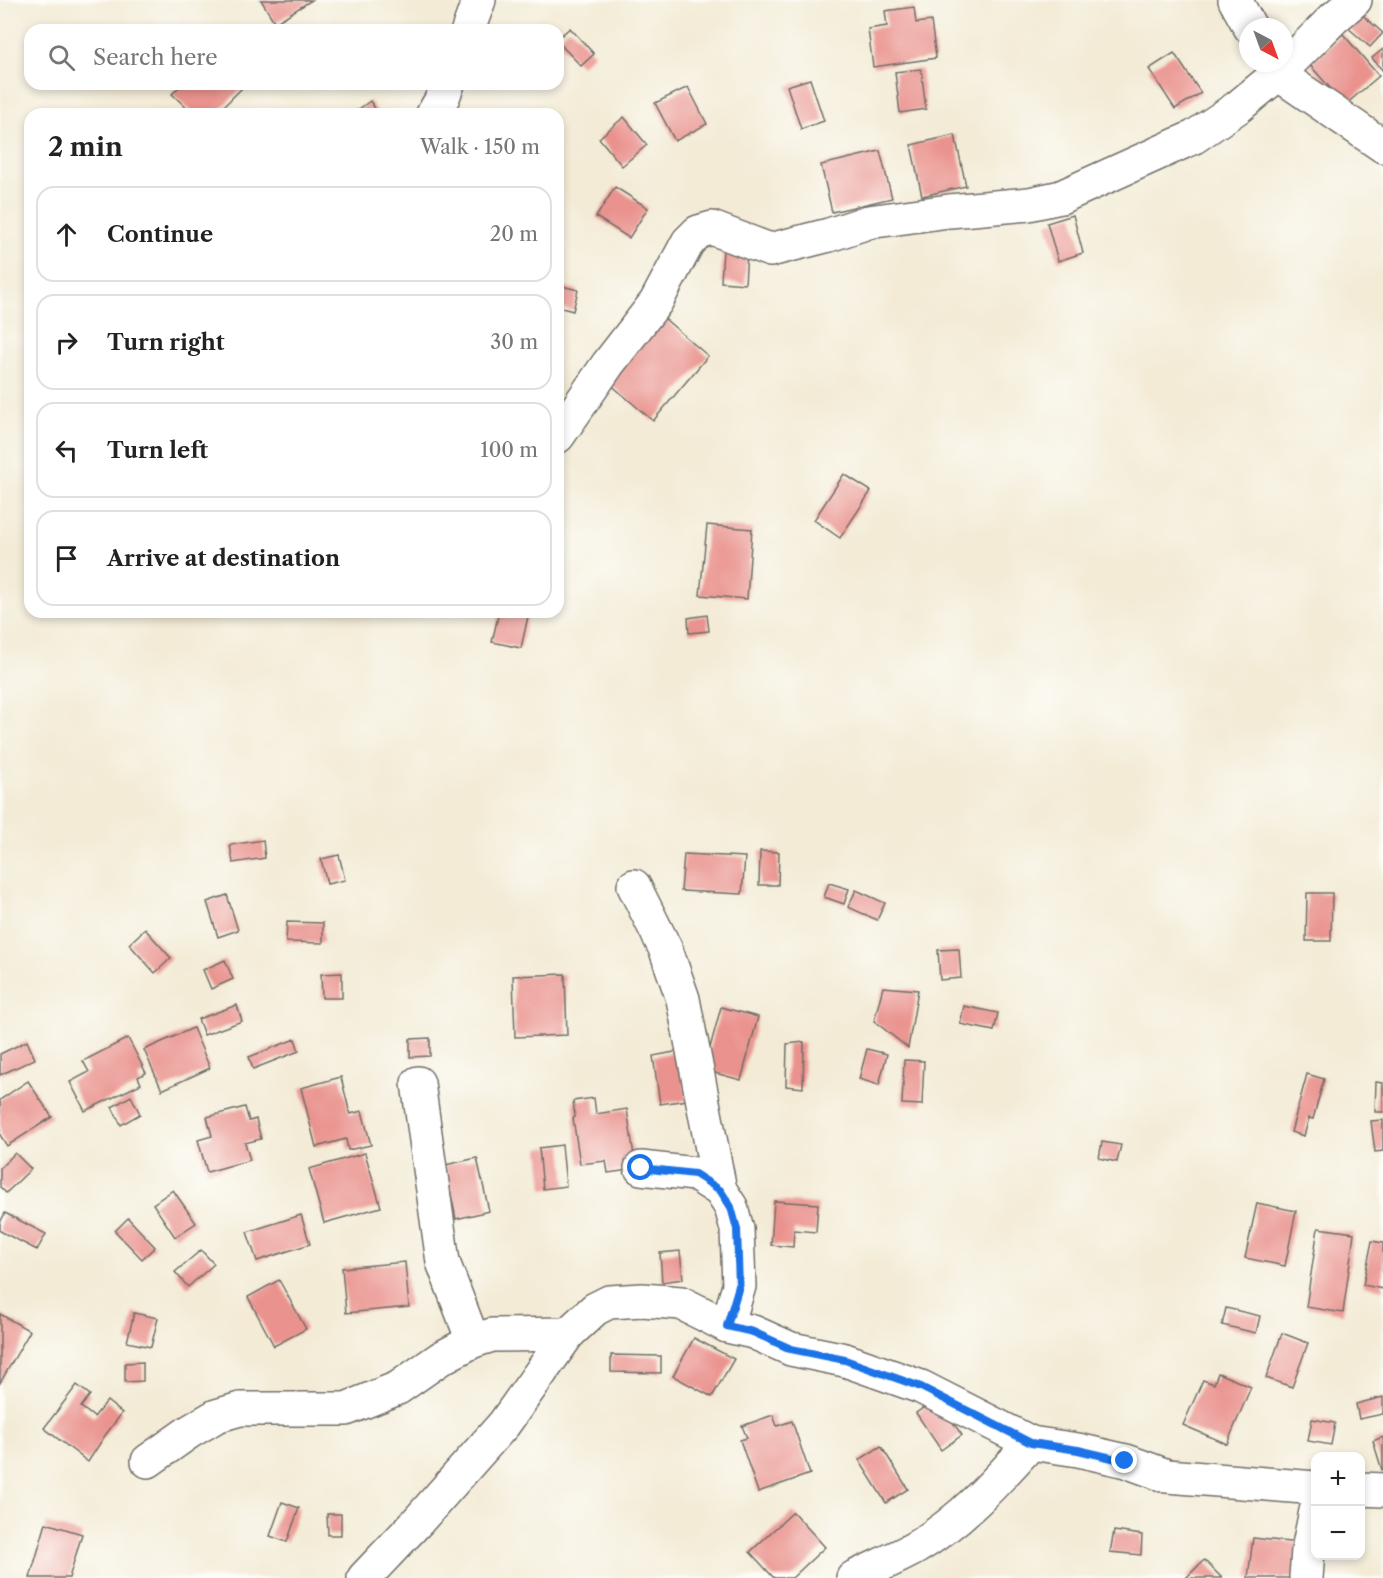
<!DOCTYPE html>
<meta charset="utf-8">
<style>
:root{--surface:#fff;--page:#f6f6f6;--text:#222;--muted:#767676;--line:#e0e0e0}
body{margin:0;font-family:"Libre Caslon Text",serif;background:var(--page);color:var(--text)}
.controls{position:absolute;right:18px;bottom:18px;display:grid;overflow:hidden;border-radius:12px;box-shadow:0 3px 9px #0003}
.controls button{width:54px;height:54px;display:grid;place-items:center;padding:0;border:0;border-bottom:2px solid var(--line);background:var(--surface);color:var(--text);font:30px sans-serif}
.compass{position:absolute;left:1239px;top:18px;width:54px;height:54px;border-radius:50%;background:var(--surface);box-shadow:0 3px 9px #0003;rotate:139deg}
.stop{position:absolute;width:18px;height:18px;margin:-14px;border:4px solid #1a73e8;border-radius:50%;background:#fff}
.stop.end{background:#1a73e8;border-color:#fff;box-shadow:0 2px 6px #0008}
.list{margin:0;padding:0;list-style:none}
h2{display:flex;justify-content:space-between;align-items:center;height:78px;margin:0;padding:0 24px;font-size:26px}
h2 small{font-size:20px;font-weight:400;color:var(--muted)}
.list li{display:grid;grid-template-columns:39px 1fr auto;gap:18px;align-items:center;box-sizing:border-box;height:96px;margin:0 12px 12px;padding:0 12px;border:2px solid var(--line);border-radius:18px}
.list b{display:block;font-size:22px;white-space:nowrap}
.list em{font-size:20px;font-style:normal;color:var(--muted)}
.icon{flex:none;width:33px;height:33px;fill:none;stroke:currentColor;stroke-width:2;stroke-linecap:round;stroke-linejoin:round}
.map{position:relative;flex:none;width:1383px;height:1578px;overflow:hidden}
.search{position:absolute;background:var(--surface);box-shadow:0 3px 9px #0003;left:24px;top:24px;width:540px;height:66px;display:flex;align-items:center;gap:15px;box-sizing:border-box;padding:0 21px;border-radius:18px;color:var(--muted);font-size:22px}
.panel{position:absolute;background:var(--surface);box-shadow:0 3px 9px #0003;left:24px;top:108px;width:540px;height:510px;border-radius:18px}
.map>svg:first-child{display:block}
.building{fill:#ea938e}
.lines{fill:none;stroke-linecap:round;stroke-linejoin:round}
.minor-casing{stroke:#716e67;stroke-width:36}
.minor{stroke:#fff;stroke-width:33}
.route{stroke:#1a73e8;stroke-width:8}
</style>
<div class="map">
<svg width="1383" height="1578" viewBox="0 0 1383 1578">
<rect width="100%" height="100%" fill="#fdfcf7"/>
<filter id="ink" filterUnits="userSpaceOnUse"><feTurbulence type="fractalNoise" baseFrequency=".0167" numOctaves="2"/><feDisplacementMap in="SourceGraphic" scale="12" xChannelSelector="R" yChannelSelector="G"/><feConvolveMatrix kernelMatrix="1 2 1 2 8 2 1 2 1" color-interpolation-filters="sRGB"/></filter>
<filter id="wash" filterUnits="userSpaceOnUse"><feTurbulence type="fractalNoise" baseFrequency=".008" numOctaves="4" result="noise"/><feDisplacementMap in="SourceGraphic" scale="24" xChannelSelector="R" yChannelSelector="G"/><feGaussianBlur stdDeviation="1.35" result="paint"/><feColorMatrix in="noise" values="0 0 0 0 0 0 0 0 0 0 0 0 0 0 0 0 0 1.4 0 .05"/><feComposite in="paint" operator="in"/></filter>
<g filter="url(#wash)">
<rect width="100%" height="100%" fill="#f3ebd6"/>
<g id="blocks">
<!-- building -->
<g class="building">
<polygon points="261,0 312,0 275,23"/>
<polygon points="914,7 916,23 931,21 936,58 873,67 868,29 887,26 885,11"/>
<polygon points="1359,12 1383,33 1370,47 1346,26"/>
<polygon points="570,28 594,54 581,66 558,42 558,38"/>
<polygon points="1343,34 1379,76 1345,105 1309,64"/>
<polygon points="1383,49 1383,71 1372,58"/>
<polygon points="1174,53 1201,93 1175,109 1149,69"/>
<polygon points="921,69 926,109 900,113 895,72"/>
<polygon points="810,79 824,121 801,129 787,86"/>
<polygon points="182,84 244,84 245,85 216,114 193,114 172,94"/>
<polygon points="688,87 707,124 675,141 655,103"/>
<polygon points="370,101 379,114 352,114"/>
<polygon points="624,117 647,145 622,166 599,138"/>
<polygon points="955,135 966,186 922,196 911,145"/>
<polygon points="880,151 892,198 832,212 821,165"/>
<polygon points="615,187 648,208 629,238 596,217"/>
<polygon points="1073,215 1083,253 1058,261 1047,223"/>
<polygon points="723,250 747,252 745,284 721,282"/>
<polygon points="558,285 578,290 573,311 558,307"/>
<polygon points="658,313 708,356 653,421 602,377"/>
<polygon points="844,474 871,491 840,538 814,520"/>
<polygon points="707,525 752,529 747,599 700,595"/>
<polygon points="499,612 529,612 521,648 492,642"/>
<polygon points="707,615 709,631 689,633 688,618"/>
<polygon points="263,840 265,858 233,863 230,845"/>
<polygon points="760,851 779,852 778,885 759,885"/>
<polygon points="684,854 745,857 742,894 681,891"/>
<polygon points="339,855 345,880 327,884 321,859"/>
<polygon points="829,883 849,889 844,904 824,897"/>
<polygon points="856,890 885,903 877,920 848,907"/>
<polygon points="1307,893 1332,893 1331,941 1306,941"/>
<polygon points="227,895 238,930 218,937 207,902"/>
<polygon points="287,922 323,923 323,943 286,942"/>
<polygon points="145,929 171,958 155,973 129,944"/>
<polygon points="959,949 961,978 940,980 938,950"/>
<polygon points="225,960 233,979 211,989 203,970"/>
<polygon points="342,973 342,998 322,998 321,974"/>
<polygon points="565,974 567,1035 515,1037 513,976"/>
<polygon points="883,987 918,990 908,1048 874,1021"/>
<polygon points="237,1005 242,1021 204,1035 198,1019"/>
<polygon points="964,1006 998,1013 994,1031 960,1024"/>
<polygon points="721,1007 758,1017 741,1080 704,1070"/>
<polygon points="193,1028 210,1068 162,1090 144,1050"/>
<polygon points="128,1038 146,1073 138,1077 141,1084 85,1111 70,1082 89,1072 83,1061"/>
<polygon points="430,1038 430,1056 410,1057 410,1039"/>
<polygon points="295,1039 299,1051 253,1069 249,1057"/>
<polygon points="27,1041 35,1059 0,1075 0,1054"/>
<polygon points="804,1042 803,1088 786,1086 787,1044"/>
<polygon points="867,1049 887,1054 879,1085 859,1079"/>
<polygon points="680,1051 687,1100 660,1104 653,1056"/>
<polygon points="904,1060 924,1061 922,1105 902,1104"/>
<polygon points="1307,1074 1324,1079 1313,1119 1309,1118 1304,1136 1291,1132"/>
<polygon points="341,1077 350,1114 362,1111 371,1145 348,1150 346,1139 316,1147 301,1088"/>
<polygon points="28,1081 52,1117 7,1146 0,1135 0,1100"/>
<polygon points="1376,1082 1383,1083 1383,1112 1375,1112"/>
<polygon points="131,1096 140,1114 121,1125 112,1107"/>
<polygon points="594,1098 596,1114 627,1109 636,1169 608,1173 606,1161 580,1164 573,1118 575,1117 573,1101"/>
<polygon points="245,1107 249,1121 256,1119 261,1139 245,1143 250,1160 207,1172 198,1140 212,1136 207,1117"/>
<polygon points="1383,1120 1383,1151 1375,1152 1371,1121"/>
<polygon points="1102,1142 1121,1145 1117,1162 1099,1158"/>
<polygon points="562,1145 566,1186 543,1189 539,1148"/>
<polygon points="15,1153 31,1169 6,1193 0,1187 0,1168"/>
<polygon points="365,1153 381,1207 324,1223 309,1169"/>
<polygon points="477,1158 489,1211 456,1219 445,1165"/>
<polygon points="173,1190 196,1223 175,1237 153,1204"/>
<polygon points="774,1201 818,1204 816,1232 794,1230 793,1247 771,1245"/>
<polygon points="1257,1203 1296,1211 1285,1266 1245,1258"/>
<polygon points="5,1213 46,1234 37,1250 0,1231 0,1223"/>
<polygon points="301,1215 310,1244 257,1261 247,1232"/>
<polygon points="128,1218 155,1247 142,1259 115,1231"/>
<polygon points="1318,1228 1354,1233 1343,1313 1306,1307"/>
<polygon points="1372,1241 1383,1243 1383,1289 1363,1285"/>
<polygon points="201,1250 214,1264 188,1287 175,1272"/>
<polygon points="680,1251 683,1279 662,1282 660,1253"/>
<polygon points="405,1262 409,1307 346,1313 342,1268"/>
<polygon points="279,1280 306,1329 274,1346 248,1297"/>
<polygon points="1226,1308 1260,1316 1256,1333 1222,1325"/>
<polygon points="134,1313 158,1318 151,1347 127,1342"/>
<polygon points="0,1314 30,1331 0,1383"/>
<polygon points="1282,1333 1308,1343 1292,1387 1266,1378"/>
<polygon points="694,1338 734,1359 712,1397 673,1376"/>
<polygon points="611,1355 661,1356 661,1373 611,1372"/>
<polygon points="143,1362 143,1381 125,1382 125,1363"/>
<polygon points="1218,1373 1251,1387 1227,1444 1183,1425 1203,1380 1214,1384"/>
<polygon points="77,1385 90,1395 81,1407 94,1417 107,1401 122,1413 104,1437 88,1462 44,1428"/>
<polygon points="1383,1397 1383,1414 1359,1419 1356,1404"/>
<polygon points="936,1399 962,1435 941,1450 916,1413"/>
<polygon points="773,1415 777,1426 792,1421 810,1474 758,1492 740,1440 747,1438 742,1426"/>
<polygon points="1312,1419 1335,1423 1331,1445 1308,1441"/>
<polygon points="1383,1437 1383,1469 1382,1470 1373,1441"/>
<polygon points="881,1446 908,1489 886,1503 859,1460"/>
<polygon points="282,1502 299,1508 287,1542 270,1536"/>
<polygon points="793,1512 825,1547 792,1578 774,1578 750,1552"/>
<polygon points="327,1514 341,1514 341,1535 328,1535"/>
<polygon points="46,1523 82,1534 69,1578 30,1578"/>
<polygon points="1114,1531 1142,1535 1141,1555 1110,1552"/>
<polygon points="1253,1538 1298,1543 1294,1578 1248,1578"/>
<polygon points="1204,1560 1222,1578 1186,1578"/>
</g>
</g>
</g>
<g filter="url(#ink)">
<use href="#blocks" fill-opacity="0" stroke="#716e67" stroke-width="1.5"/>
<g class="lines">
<defs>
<g id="minor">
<polyline points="1235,0 1250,27"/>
<polyline points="468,30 479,0"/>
<polyline points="1272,63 1278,74 1383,146"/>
<polyline points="433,114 443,97 448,84"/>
<polyline points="558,436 608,364 656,302 688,242 698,232 712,228 770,250 829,235 868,222 949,211 1029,204 1061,197 1194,137 1238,107 1278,74 1334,18 1355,0"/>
<polyline points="634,886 666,950 683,999 720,1190"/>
<polyline points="418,1083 443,1262 473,1341"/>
<polyline points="641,1168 695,1174 720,1190 731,1207 737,1229 739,1286 727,1326"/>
<polyline points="148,1461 189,1432 216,1416 240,1409 346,1409 398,1388 441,1358 473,1341 492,1335 568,1334"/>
<polyline points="1360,1489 1383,1490"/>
<polyline points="364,1578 418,1521 504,1424 568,1334 595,1309 609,1302 642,1300 681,1303 727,1326 753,1332 791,1349 845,1360 921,1387 1031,1443 1078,1450 1126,1461 1167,1476 1316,1488"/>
<path d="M853,1578C873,1568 895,1559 915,1548C961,1521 996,1482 1031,1443"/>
<polyline points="1306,1578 1308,1550 1316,1511"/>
</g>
</defs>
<!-- minor casing -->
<use href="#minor" class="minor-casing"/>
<!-- minor -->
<use href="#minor" class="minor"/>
</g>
</g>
<g class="lines" filter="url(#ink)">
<!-- route -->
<polyline class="route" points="641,1168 695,1174 720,1190 731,1207 737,1229 739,1286 727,1326 753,1332 791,1349 845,1360 921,1387 1031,1443 1078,1450 1125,1461"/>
</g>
</svg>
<div class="controls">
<button>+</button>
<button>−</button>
</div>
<svg class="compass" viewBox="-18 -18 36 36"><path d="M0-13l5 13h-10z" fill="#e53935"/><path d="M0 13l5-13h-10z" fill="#767676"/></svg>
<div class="stop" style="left:641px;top:1168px"></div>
<div class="stop end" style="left:1125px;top:1461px"></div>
<div class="search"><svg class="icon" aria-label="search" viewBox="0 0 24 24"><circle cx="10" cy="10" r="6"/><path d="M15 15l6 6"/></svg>Search here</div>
<section class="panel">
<h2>2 min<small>Walk · 150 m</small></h2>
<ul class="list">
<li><svg class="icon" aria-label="ahead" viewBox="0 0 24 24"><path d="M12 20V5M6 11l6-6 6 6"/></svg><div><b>Continue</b></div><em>20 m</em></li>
<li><svg class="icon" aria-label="right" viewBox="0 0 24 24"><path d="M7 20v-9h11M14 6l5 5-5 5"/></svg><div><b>Turn right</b></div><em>30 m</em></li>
<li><svg class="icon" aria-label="left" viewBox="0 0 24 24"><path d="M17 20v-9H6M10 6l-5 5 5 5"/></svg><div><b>Turn left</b></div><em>100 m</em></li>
<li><svg class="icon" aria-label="arrive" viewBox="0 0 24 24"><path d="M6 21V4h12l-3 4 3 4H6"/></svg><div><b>Arrive at destination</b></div></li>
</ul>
</section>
</div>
